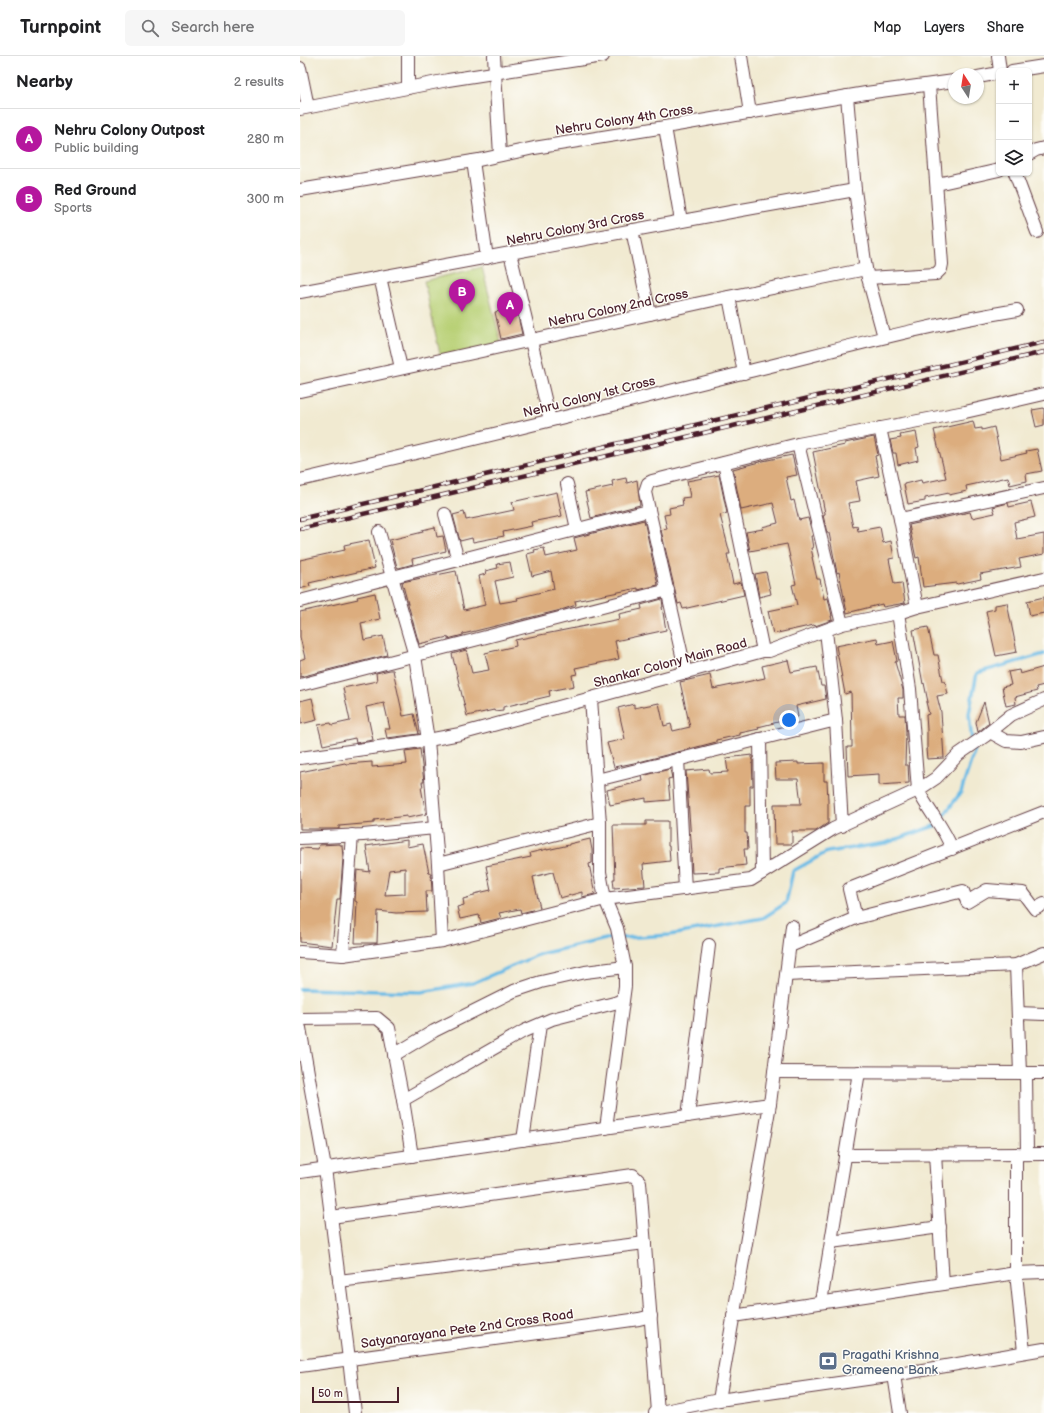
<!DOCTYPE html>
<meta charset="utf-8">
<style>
:root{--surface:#fff;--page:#f6f6f6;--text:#202124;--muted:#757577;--line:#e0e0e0;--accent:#b5179e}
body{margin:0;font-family:"Balsamiq Sans",sans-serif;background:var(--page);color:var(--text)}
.controls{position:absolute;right:12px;top:12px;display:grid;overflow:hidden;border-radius:6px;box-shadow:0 1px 3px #0004}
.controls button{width:36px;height:36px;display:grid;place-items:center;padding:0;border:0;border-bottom:1px solid var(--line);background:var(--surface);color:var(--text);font:20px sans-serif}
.compass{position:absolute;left:648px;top:12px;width:36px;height:36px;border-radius:50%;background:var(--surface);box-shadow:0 1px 3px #0004;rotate:348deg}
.scale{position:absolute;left:12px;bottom:10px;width:87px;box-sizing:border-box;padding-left:4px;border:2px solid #4a1f2b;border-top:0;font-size:11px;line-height:14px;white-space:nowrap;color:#4a1f2b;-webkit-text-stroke:3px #fdfcf7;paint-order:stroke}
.you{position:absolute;left:489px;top:664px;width:14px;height:14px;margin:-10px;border:3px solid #fff;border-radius:50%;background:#1a73e8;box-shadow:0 0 0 6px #1a73e833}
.badge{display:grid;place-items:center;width:26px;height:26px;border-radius:50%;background:var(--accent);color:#fff;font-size:13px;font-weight:700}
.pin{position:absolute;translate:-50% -33px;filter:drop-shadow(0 1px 2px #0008)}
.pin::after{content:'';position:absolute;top:21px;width:14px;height:12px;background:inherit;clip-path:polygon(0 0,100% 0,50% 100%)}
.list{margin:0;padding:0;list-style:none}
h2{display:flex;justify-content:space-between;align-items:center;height:52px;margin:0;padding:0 16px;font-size:17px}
h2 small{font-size:13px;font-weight:400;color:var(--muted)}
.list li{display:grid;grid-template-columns:26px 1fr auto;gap:12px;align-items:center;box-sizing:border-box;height:60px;padding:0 16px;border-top:1px solid var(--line)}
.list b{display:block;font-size:15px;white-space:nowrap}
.list p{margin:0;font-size:13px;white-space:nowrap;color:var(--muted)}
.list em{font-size:13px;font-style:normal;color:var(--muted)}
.icon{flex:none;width:22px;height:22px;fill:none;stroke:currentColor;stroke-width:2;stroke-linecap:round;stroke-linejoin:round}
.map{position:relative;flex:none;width:744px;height:1357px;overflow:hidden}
header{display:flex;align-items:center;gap:24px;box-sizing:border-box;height:56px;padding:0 20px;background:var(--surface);border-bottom:1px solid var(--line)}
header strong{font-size:19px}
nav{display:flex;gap:22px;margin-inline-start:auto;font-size:14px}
.search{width:280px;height:36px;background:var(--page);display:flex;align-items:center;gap:10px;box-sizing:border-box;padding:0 14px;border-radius:6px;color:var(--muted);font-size:15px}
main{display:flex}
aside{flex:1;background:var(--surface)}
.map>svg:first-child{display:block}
.green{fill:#b8d075;stroke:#817850}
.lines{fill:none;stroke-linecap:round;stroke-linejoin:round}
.stream{stroke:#6bbbe6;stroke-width:3.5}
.building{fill:#dcad7e;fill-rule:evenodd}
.minor-casing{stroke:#633d44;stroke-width:14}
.minor{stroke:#fff;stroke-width:12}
.rail-casing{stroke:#4a1f2b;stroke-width:4.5}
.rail{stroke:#fdfcf7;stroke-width:3;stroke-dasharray:9;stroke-linecap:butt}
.labels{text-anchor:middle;stroke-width:3;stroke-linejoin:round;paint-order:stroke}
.street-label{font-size:13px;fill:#4a1f2b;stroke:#fdfcf7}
.service-label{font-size:13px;fill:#4e5e75;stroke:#fdfcf7;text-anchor:start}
</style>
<header>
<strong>Turnpoint</strong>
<div class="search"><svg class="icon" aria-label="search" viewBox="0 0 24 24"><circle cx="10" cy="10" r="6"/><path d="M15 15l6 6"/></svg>Search here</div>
<nav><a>Map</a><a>Layers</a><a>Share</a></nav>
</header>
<main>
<aside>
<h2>Nearby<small>2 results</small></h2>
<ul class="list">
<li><span class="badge">A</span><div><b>Nehru Colony Outpost</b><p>Public building</p></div><em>280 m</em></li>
<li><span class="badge">B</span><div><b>Red Ground</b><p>Sports</p></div><em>300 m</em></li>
</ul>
</aside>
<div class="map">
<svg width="744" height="1357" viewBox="0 0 744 1357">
<rect width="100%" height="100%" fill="#fdfcf7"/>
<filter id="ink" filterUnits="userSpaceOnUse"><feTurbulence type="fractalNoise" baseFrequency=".025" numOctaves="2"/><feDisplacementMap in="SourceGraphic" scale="8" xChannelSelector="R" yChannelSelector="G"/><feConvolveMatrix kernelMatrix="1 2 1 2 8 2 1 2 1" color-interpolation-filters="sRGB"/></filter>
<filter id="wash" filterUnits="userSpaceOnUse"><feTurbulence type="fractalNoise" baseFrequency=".012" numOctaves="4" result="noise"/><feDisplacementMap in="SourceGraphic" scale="16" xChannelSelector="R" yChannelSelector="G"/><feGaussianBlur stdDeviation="0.9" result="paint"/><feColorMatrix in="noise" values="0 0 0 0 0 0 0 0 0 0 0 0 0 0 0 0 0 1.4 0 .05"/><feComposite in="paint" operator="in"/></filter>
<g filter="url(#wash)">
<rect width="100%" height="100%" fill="#f1ead1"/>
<!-- green -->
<polygon class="green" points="182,211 201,287 141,303 124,225"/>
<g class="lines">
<!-- stream -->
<g class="stream">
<polyline points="672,685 669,658 677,617 744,598"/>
<polyline points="0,933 121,936 173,927 240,898 306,883 370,879 463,862 486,847 493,815 527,796 586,787 637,769 661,736 674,696 673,691"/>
</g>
</g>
<g id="blocks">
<!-- building -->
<g class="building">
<polygon points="216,252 222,278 201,283 195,256"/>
<polygon points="744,352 744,369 736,371 732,354"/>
<polygon points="673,365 675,373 682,372 682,374 694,371 701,403 727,397 726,395 737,393 742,415 726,418 727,425 710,429 708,421 666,430 667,435 649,439 649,437 625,442 625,445 608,448 604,428 621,424 622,427 646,422 634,374"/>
<polygon points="616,376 619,391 616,392 618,404 598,409 596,397 593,397 590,384 601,382 600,379"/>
<polygon points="574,381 578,399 575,400 579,420 556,425 560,445 548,447 553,471 557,470 558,475 580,471 583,487 591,485 594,502 589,503 594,528 602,527 605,547 583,551 582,548 547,557 539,516 537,517 529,477 527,477 523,459 525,458 525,457 513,396 545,389 545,387"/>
<polygon points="492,399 497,419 486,421 491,445 494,444 499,464 508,462 513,480 511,480 513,492 511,492 513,501 512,501 517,523 520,523 524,543 528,542 532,560 531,560 532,564 515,570 514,569 473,578 468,555 497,549 492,529 496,528 487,488 450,495 446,476 463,473 462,471 478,467 473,447 441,454 433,413 463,405"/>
<polygon points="419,419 427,457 420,459 430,498 427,498 433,528 441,526 444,539 383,553 381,547 378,548 361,474 367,473 364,459 370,458 369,452 383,449 382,442 390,441 387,425"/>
<polygon points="326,422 327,427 337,424 340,449 291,462 285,436 313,430 312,425"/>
<polygon points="257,436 262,460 231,466 232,470 203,476 204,480 173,486 172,482 160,485 153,459 164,456 166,464 186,460 214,454 212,446"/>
<polygon points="731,446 735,461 714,466 717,483 744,478 744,498 719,503 721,511 680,518 681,523 657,528 656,527 623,531 619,501 616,502 609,469 670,456 672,462 695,457 693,451 708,447 709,451"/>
<polygon points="344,464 358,529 338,534 338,532 275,545 276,549 261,554 163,578 163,579 148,583 148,581 119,588 102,526 156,515 164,554 185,549 179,520 186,518 185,515 198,512 197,508 210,506 213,521 195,525 200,547 218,544 217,542 254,533 251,515 232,520 227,498 235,496 234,494 244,492 246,501 277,494 274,482"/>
<polygon points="135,471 137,481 143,480 146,495 112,503 113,508 99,512 97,511 90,484 123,476 122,474"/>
<polygon points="69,484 75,512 9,527 10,530 0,533 0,504 45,494 44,489"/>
<polygon points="466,516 471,538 459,541 455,518"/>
<polygon points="75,537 80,563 61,567 64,584 83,580 87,599 0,621 0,604 5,602 0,581 0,556 58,543 57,541"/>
<polygon points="744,541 744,557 730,560 727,545"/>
<polygon points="362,543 363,551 362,551 366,574 315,585 319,603 275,612 277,618 272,619 274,630 249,635 250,640 203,651 203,654 194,655 194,654 167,660 152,598 166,594 172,617 189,614 185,597 216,590 215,584 320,563 319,558 342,553 341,549"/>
<polygon points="707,547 717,596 696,600 686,555 695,553 695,549"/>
<polygon points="628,571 634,599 638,599 643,625 645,625 648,638 637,640 641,656 644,702 627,703 626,693 627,693 627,674 626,659 629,658 626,646 628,646 624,627 623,628 613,574"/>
<polygon points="577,582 578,588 593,585 597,605 595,606 603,634 603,642 598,642 599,659 605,659 606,676 605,709 608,709 609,727 579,729 579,718 548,720 547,691 552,691 552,686 551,636 545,638 536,590"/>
<polygon points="488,604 491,616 517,611 521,630 524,630 526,643 496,650 498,661 458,671 459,673 440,677 440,679 416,684 416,686 397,691 339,706 314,711 307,687 325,683 318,652 334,648 334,652 359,647 364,670 371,668 373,675 390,671 380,626 410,619 413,633 465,622 462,610"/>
<polygon points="744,611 744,629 736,631 737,635 715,641 716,648 706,650 702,631 711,629 708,616 719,614 720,618"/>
<polygon points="90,614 93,614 103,660 114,658 119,678 87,682 85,673 90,673 84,647 66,651 73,684 56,687 55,682 23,689 18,669 31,667 32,669 50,665 43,632 77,625 76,617"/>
<polygon points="12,642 17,664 1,668 0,645"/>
<polygon points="684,646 689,667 678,676 676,666"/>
<polygon points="120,693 124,726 122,726 123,731 121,731 126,758 107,762 107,760 74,764 74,767 39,770 39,773 0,773 0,716 45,707 46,708 72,706 72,711 107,708 105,695"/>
<polygon points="452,699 453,730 450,730 450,750 445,750 445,777 447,777 448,793 444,793 446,809 419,812 419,816 392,817 391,798 392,798 386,715 409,713 410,717 428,716 426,702"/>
<polygon points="498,706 498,708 524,707 524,725 527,725 528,745 528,767 516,775 492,775 492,788 475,788 474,748 501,748 498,723 476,723 475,707"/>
<polygon points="370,713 372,722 368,723 370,744 346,746 346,742 310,749 307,734 343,725 342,720"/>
<polygon points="346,765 368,765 368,790 369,790 370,805 343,808 345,830 314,832 313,823 315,823 313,769 346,769"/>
<polygon points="290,783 292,794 292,807 289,808 295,838 282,841 282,836 260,842 253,816 233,821 240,852 221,857 220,853 199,857 201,862 181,867 179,859 160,863 157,851 164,849 163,843 174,840 174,838 191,834 186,810 231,801 230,797 247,793 247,794 269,789 269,788"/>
<path d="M107,784V791L123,788L129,817H131L132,835H126L127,856L96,857L78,855L77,887H55L57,846L55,845L57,814L70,816L66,790ZM105,812V838L85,839L89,814Z"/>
<polygon points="40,788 40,789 42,789 43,802 40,843 37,843 32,890 0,886 0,792 18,793 19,789"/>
</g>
</g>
</g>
<g filter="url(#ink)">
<use href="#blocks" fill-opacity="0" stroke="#633d44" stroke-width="1"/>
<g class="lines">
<defs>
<g id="minor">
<polyline points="108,0 108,32"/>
<polyline points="194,0 200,99"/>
<polyline points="441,0 450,57"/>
<polyline points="698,0 700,15"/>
<polyline points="0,12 8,51"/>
<polyline points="712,15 744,10"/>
<polyline points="678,21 699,17"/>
<polyline points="547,40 555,134 566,213"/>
<polyline points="0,53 148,24 303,0"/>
<polyline points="365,71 381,165"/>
<polyline points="729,98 736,94 744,92"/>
<polyline points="173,105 187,202"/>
<polyline points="715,117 737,176"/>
<polyline points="637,128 699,114"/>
<polyline points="0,134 179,104 234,92 365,71 566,37 654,25"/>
<polyline points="332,174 350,258"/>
<polyline points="210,197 250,364"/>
<polyline points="80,221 101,312"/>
<polyline points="568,222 584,281"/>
<polyline points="0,236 436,155 555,134"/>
<polyline points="429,241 444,317"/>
<polyline points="0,335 418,243 566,213 568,222 636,218 641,213 642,208 629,29"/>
<polyline points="580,372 600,463 617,551"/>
<polyline points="498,388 542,568"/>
<polyline points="424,407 463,595"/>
<path d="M0,424C149,390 298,353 446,316C536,294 625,269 717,254"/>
<polyline points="267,428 277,473"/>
<polyline points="145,458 158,504"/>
<polyline points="600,463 744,432"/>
<polyline points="79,476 115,600 128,684 138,808 142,885"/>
<polyline points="0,545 348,455"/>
<path d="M598,557L610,633L618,734C628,755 644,771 652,793"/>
<polyline points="526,575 536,664"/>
<polyline points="386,617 345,436 348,427 352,425 498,388 665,356 744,338"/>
<polyline points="0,629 368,534"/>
<polyline points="690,676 706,685 721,686 744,681"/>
<polyline points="460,683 462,817"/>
<polyline points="0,702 128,684 160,678 463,595 469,595 542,568 598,557 617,551 744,522"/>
<polyline points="378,703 385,833"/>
<polyline points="297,724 536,664 542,770"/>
<polyline points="0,782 63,779 135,772"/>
<polyline points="138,808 300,767"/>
<polyline points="556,862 663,835 667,846 687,834 723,837 735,853 744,848"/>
<polyline points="490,890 556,862 549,833 744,756"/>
<polyline points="0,896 43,899 142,885 305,843 451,824 533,773 618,734 636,722 659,698 685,680 711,659 744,644"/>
<polyline points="43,899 52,779"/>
<polyline points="716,909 720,1017"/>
<polyline points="486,919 716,909 744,897"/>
<polyline points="718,957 744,958"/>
<polyline points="0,963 77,962 89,972 103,1044 112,1100"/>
<polyline points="0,972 25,1112 49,1303 55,1357"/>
<polyline points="94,999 134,975 214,935 241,926 285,916 325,911 317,872 305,843 300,816 300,767 291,643"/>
<polyline points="474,1016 744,1017"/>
<polyline points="726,1017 727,1098"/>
<polyline points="103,1044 224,975 252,963 322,945"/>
<polyline points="388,1060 409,889"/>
<polyline points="306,1072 325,930 325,911"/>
<polyline points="223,1084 240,969"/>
<polyline points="635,1098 643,1228"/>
<polyline points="716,1098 716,1217 724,1296"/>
<polyline points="545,1099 744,1098"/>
<polyline points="0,1116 470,1048"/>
<polyline points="31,1161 333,1119 340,1126 358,1356"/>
<polyline points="531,1186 640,1171"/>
<polyline points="39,1225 345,1187"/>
<polyline points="521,1246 559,1016"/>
<polyline points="433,1260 716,1217 744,1216"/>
<polyline points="0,1310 339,1263 351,1260"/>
<polyline points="594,1319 600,1357"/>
<polyline points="419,1344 470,1048 492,870"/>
<polyline points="355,1357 419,1344 588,1320 744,1293"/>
</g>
</defs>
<!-- minor casing -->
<use href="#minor" class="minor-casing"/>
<!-- minor -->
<use href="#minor" class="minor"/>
<defs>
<g id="rail">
<polyline points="0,463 744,286"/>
<polyline points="0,473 744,296"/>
</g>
</defs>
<!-- rail casing -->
<use href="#rail" class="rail-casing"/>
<!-- rail -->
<use href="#rail" class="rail"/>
</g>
</g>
<!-- icons -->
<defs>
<symbol id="bank-square" viewBox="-11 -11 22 22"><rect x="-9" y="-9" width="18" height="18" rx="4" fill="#5c6f8a" stroke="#fdfcf7"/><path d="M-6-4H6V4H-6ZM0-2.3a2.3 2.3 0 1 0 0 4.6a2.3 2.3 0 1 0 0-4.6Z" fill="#fff"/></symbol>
</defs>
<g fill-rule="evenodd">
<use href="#bank-square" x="517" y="1294" width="22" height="22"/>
</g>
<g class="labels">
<!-- street labels -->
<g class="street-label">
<text transform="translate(324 63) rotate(-9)" y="5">Nehru Colony 4th Cross</text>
<text transform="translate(275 171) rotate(-11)" y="5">Nehru Colony 3rd Cross</text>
<text transform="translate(318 251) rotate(-12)" y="5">Nehru Colony 2nd Cross</text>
<text transform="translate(289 340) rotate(-14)" y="5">Nehru Colony 1st Cross</text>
<text transform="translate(370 606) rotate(-15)" y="5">Shankar Colony Main Road</text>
<text transform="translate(167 1272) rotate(-8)" y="5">Satyanarayana Pete 2nd Cross Road</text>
</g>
<!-- service labels -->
<g class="service-label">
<text x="542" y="1303">Pragathi Krishna<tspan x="542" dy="15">Grameena Bank</tspan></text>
</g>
</g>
</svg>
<div class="controls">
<button>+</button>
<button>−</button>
<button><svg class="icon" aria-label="layers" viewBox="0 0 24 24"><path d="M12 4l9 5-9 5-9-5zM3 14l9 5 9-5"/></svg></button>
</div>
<svg class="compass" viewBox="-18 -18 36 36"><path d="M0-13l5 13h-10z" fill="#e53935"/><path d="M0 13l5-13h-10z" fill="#757577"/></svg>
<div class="scale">50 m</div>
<div class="you"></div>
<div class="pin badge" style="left:210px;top:269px">A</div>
<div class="pin badge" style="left:162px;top:256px">B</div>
</div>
</main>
